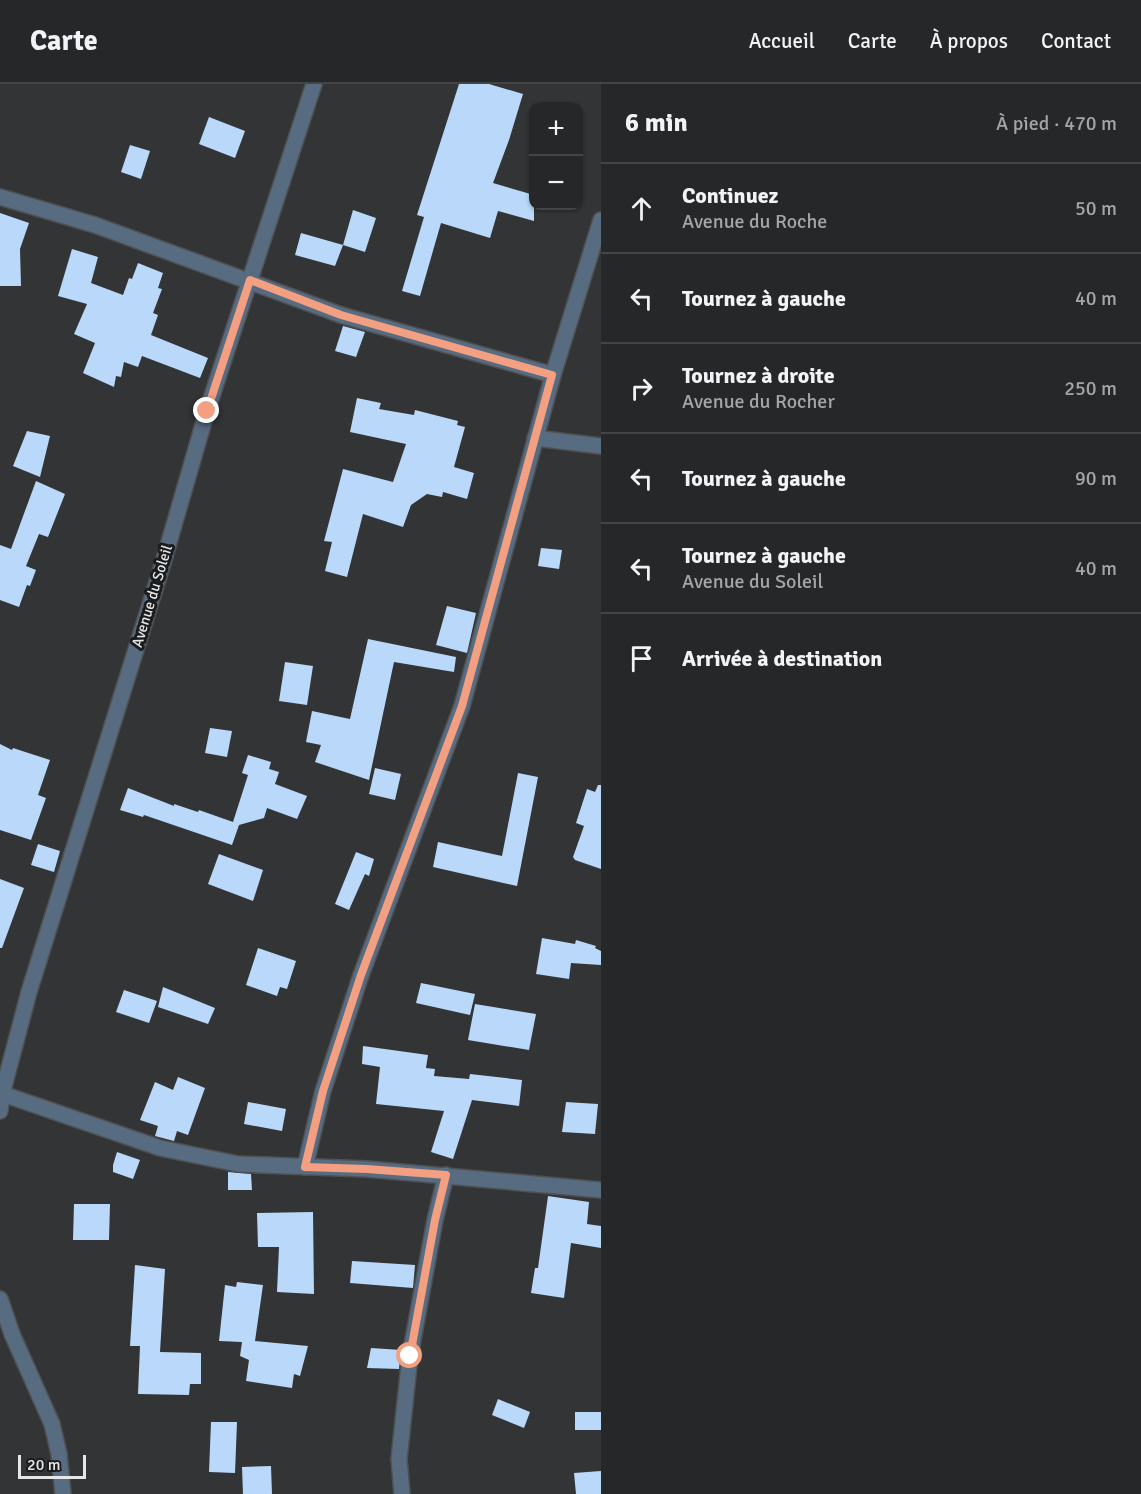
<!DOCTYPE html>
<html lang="fr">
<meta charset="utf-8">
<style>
:root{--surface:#262728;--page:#2e2f30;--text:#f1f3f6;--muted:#a4a5a8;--line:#424445}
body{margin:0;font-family:Signika,sans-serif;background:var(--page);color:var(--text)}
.controls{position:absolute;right:18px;top:18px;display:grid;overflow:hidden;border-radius:12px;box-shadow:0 2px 4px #0004}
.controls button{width:54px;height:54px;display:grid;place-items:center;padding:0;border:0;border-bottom:2px solid var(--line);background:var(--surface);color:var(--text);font:30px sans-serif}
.scale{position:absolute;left:18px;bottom:15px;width:68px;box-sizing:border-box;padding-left:6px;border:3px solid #e5e6e7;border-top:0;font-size:16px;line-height:21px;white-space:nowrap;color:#e5e6e7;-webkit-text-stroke:4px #1b1c1d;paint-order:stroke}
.stop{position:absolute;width:18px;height:18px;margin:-14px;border:4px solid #f39f82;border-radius:50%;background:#fff}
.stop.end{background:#f39f82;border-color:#fff;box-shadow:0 2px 6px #0008}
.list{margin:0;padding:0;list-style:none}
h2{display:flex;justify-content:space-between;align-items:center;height:78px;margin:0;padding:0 24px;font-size:26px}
h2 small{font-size:20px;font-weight:400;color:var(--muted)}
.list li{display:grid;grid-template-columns:39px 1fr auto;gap:18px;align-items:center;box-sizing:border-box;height:90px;padding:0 24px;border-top:2px solid var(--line)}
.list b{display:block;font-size:22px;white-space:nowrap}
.list p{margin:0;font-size:20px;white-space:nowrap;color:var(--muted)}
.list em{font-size:20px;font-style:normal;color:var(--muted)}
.icon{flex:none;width:33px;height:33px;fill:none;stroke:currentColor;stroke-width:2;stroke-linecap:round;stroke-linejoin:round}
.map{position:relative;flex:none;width:601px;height:1410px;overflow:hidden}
header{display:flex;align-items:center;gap:36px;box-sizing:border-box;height:84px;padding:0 30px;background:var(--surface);border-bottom:2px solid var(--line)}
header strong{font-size:28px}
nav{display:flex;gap:33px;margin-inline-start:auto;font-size:21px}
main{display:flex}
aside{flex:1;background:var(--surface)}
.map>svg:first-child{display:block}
.building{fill:#bad9fa}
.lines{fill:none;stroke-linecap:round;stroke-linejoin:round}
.minor-casing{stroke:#4f5052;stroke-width:18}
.minor{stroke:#576b81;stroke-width:15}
.route{stroke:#f39f82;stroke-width:8}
.labels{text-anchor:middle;stroke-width:6;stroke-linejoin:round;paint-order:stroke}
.street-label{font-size:15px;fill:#e5e6e7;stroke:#1b1c1d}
</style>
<header>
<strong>Carte</strong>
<nav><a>Accueil</a><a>Carte</a><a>À propos</a><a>Contact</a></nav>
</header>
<main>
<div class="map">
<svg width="601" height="1410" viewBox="0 0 601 1410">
<rect width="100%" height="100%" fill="#323436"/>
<!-- building -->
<g class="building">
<polygon points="459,0 489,0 523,10 509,56 493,99 534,111 534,137 498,127 490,154 441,139 420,212 402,207 424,133 417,131"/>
<polygon points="209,33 245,47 235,74 199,60"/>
<polygon points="130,61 150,67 141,95 121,88"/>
<polygon points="353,126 376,134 365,168 343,161"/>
<polygon points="0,129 29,139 20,165 21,202 0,202"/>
<polygon points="301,149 343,161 335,182 295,171"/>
<polygon points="72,165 98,173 91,199 123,211 129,194 132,195 138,179 163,189 158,204 162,205 153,229 158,231 151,251 208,274 200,294 142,272 138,283 124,278 121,293 116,292 114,303 83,289 95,259 74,250 87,220 58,212"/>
<polygon points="343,242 365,248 356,273 335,267"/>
<polygon points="357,314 381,319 379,325 414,331 415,326 458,337 457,341 465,343 454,383 474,389 467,415 443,408 442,413 427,410 411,421 403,443 363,430 347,493 325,487 332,458 324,457 343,385 393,398 406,360 350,348"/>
<polygon points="27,347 50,352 40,393 13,382"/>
<polygon points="36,397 65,410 48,453 39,450 26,482 36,486 30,502 27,501 19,523 0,516 0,461 11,465"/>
<polygon points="541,464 562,466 559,485 538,482"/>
<polygon points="447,522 476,529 467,569 436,561"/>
<polygon points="368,555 456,573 454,588 394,578 369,696 315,678 321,661 306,658 312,627 350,635"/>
<polygon points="285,578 313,582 307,621 279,617"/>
<polygon points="210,644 232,647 227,673 205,669"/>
<polygon points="0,660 12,666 13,664 50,676 38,711 46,714 31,756 0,746"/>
<polygon points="248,671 271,678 269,685 279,688 275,700 307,712 297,735 267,724 264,734 239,741 232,761 144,731 143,733 120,726 128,704 174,722 174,720 198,728 199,726 233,738 248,691 242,689"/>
<polygon points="375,684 401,690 395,716 369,710"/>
<polygon points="518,689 538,693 517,802 433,783 438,758 502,772"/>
<polygon points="598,701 601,701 601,785 575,776 573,773 584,742 576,739 587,705 595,708"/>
<polygon points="38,760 60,767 54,788 31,781"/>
<polygon points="356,768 374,775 369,792 365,790 349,826 335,820"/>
<polygon points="219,770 263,786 253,817 208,800"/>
<polygon points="0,795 24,804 2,864 0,864"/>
<polygon points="542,854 575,860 576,856 596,862 595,864 601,867 601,881 571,879 569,895 536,890"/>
<polygon points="258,864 296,877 287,905 280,903 277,912 246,901"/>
<polygon points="421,899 475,910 470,931 416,919"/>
<polygon points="163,903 215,924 208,940 158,923"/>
<polygon points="124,906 157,917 149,939 116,928"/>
<polygon points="475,920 536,930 529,966 468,956"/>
<polygon points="363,962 428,971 426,984 435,985 434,992 469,995 470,990 522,996 519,1022 472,1016 453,1075 431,1068 444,1027 376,1020 380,983 362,980"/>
<polygon points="178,993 205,1004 188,1051 177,1047 174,1057 155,1052 158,1042 140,1036 155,998 173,1006"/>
<polygon points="248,1018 286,1025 282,1047 244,1040"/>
<polygon points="566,1018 598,1020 595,1050 562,1048"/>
<polygon points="117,1068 140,1076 133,1095 113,1088 113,1081"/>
<polygon points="228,1088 251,1090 252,1106 228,1106"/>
<polygon points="548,1112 589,1118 587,1140 601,1142 601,1164 571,1159 564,1214 531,1209 535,1184 538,1184"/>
<polygon points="74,1120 110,1120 109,1156 73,1156"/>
<polygon points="313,1128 314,1210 277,1208 279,1163 258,1163 257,1129"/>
<polygon points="352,1177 415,1181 413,1204 350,1199"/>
<polygon points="135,1181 165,1185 160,1268 201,1269 201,1300 190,1300 189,1311 138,1310 140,1262 130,1262"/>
<polygon points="237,1198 263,1201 255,1257 308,1262 300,1292 294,1290 292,1304 246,1297 249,1276 240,1272 242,1258 219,1257 225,1201 236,1203"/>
<polygon points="371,1264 401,1266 399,1285 367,1284"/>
<polygon points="498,1315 530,1328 524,1344 492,1331"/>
<rect x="575" y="1328" width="26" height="18"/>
<polygon points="211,1338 237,1338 235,1389 209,1388"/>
<polygon points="271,1382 272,1410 243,1410 242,1383"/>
<polygon points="601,1387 601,1410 576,1410 574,1389"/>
</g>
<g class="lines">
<defs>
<g id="minor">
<polyline points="0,113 95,141 341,231 553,291"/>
<polyline points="535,354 601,362"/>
<polyline points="0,1009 160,1064 238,1080 367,1085 601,1106"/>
<polyline points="0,1027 2,1010 29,908 163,479 207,327 314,0"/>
<polyline points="305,1083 323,1007 361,891 462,622 553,291 601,136"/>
<polyline points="0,1215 12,1250 52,1340 59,1370 63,1410"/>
<polyline points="402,1410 399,1375 410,1272 435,1136 446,1091"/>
</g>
</defs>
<!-- minor casing -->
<use href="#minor" class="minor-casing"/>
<!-- minor -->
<use href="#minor" class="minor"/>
</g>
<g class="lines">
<!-- route -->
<polyline class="route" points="207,327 250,196 341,231 552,291 462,622 361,891 323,1007 305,1083 367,1085 446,1091 435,1136 410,1272"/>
</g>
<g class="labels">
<!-- street labels -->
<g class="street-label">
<text transform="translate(152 512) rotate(-73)" y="5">Avenue du Soleil</text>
</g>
</g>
</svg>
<div class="controls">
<button>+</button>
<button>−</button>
</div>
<div class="scale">20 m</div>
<div class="stop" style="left:410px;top:1272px"></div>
<div class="stop end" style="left:207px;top:327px"></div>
</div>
<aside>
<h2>6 min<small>À pied · 470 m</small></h2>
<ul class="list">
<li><svg class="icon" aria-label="ahead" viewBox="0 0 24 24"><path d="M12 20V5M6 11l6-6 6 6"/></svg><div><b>Continuez</b><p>Avenue du Roche</p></div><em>50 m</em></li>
<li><svg class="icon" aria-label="left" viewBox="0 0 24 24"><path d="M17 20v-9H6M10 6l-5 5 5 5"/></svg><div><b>Tournez à gauche</b></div><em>40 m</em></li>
<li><svg class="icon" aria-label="right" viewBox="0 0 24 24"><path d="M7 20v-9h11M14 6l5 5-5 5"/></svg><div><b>Tournez à droite</b><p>Avenue du Rocher</p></div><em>250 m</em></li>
<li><svg class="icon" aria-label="left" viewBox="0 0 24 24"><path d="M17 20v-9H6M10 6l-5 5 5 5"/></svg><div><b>Tournez à gauche</b></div><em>90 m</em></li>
<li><svg class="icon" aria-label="left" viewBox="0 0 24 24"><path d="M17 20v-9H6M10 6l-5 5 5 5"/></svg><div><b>Tournez à gauche</b><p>Avenue du Soleil</p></div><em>40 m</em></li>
<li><svg class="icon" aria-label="arrive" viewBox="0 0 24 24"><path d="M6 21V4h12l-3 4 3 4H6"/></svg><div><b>Arrivée à destination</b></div></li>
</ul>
</aside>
</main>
